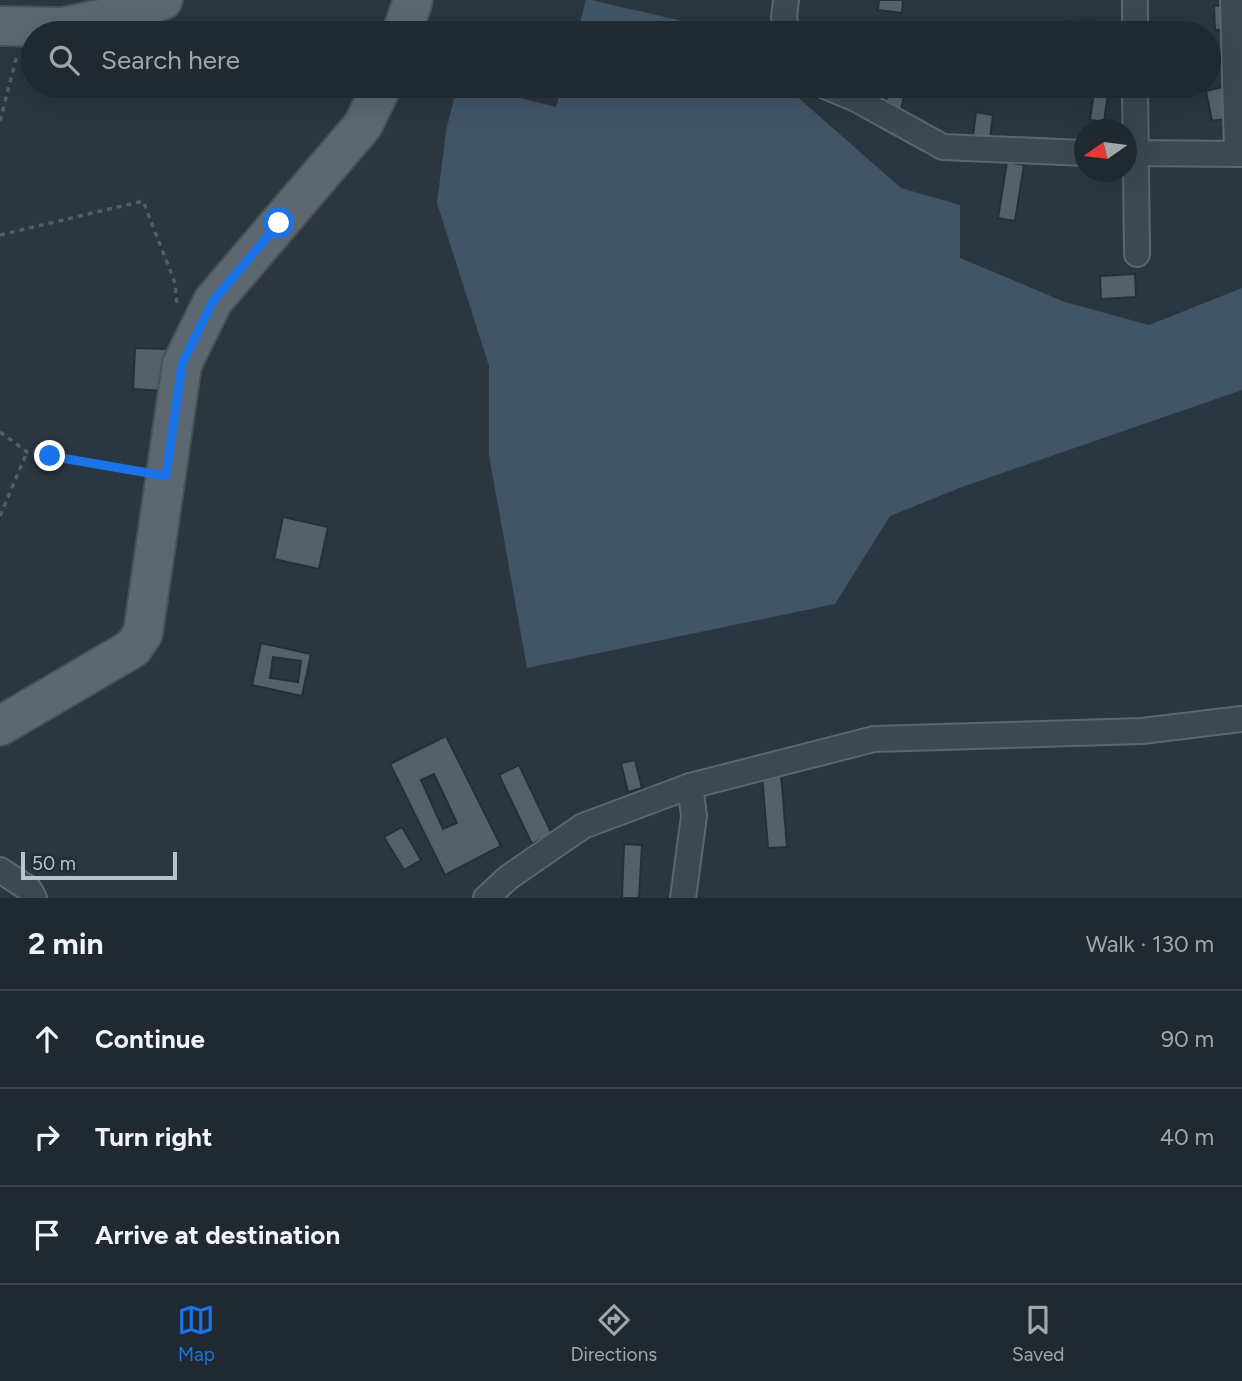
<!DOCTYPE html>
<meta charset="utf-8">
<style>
:root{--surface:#202830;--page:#2d343c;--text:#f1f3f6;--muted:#a2a6ab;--line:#3d444c;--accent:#1a73e8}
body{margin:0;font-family:Figtree,sans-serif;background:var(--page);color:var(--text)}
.compass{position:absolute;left:1074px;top:119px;width:63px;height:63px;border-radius:50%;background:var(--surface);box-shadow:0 7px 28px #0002;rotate:256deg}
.scale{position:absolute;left:21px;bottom:18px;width:156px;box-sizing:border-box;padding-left:7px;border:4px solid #bbc3ca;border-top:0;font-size:19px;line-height:24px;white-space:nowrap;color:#bbc3ca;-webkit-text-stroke:5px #232d35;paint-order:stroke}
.stop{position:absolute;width:21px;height:21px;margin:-16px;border:5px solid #1a73e8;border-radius:50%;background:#fff}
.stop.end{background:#1a73e8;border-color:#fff;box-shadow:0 2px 7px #0008}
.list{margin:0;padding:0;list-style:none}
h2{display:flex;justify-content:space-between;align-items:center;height:91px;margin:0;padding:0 28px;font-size:30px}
h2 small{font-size:23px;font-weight:400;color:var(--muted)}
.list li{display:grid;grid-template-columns:46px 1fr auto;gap:21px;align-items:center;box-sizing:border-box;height:98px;padding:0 28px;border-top:2px solid var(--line)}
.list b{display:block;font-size:26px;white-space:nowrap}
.list em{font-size:23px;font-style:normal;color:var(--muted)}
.icon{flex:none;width:38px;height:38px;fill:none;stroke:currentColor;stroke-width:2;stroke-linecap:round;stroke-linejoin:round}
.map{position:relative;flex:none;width:1242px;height:898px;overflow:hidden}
.search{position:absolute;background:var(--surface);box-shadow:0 7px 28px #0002;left:21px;right:21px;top:21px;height:77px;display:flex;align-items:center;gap:18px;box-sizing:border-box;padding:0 24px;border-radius:38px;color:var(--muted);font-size:26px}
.sheet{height:385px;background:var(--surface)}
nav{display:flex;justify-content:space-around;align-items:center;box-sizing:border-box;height:98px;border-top:2px solid var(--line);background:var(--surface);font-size:19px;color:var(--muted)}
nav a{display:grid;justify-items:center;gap:4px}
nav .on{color:var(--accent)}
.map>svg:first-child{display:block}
.water{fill:#425567}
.building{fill:#54616a;stroke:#252f37;stroke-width:2;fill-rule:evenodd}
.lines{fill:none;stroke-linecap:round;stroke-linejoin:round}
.minor-casing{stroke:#5c666d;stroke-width:28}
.primary-casing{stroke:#485159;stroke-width:42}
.path{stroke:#4e6161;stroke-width:3.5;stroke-dasharray:5 5;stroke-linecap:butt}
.minor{stroke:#3e4850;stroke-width:24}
.primary{stroke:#5c6770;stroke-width:38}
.route{stroke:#1a73e8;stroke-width:9}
</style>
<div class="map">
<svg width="1242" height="898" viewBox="0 0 1242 898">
<rect width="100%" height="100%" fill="#2a3640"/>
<!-- water -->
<g class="water">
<polygon points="586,0 591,0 735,33 577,33"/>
<polygon points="457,86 472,86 556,107 562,86 785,86 901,188 960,205 960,258 1065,302 1149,325 1242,288 1242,390 962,487 890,516 835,604 527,668 489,455 489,366 437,203 446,131"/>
</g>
<!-- building -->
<g class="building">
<polygon points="879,0 903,0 902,13 878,10"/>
<polygon points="1231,5 1232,29 1215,30 1214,6"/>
<rect x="1079" y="20" width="14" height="13"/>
<polygon points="1071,21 1073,33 1058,33 1057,23"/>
<polygon points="889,86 906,86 901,110 885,106"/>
<polygon points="1223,87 1230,118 1212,121 1206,91"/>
<polygon points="1094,92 1108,94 1104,122 1090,120"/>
<polygon points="976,112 993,115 990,138 973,136"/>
<polygon points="1007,162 1024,165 1015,221 998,218"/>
<polygon points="1135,274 1136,297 1101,299 1100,276"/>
<polygon points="135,348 167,349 165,391 133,389"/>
<polygon points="283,517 328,527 319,569 274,559"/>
<path d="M261,643L311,654L302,696L252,685ZM273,657L301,661L298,682L270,678Z"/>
<path d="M446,736L501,846L445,875L390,764ZM434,774L457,823L443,829L421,780Z"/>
<polygon points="635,760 642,788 628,792 621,763"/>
<polygon points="519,765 552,834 532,844 499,775"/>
<polygon points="781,774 787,847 768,848 762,775"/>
<polygon points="402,827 421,860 404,870 384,837"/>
<polygon points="624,844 642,845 639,898 622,898"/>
</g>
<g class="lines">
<defs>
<g id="minor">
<polyline points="786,0 784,17 787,33"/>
<polyline points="1233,0 1237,154"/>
<polyline points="1135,33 1135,0"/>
<polyline points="825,86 856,99 943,147 1084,153"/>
<polyline points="1135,86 1137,254"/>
<polyline points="1126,153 1242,154"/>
<polyline points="0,870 29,889 34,898"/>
<polyline points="486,898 509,877 583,826 690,786 874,739 1142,731 1242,719"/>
<polyline points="683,898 694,816 690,786"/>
</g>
<g id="primary">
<polyline points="0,26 62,27 111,17 163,0"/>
<polyline points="402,33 413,0"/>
<polyline points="0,726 133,648 143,633 182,364 213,301 363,125 382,86"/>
</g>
</defs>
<!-- minor casing -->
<use href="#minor" class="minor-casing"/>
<!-- primary casing -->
<use href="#primary" class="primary-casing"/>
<!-- path -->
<g class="path">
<polyline points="0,121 17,55"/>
<polyline points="0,235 143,201 175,283 177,306"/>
<polyline points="0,432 27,452 136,471"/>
<polyline points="0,516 27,452"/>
</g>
<!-- minor -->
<use href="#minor" class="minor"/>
<!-- primary -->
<use href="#primary" class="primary"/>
</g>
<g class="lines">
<!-- route -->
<polyline class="route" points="50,456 166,476 182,364 213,301 279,223"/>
</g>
</svg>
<svg class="compass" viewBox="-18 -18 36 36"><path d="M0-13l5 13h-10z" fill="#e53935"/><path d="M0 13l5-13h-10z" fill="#a2a6ab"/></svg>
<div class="scale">50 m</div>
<div class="stop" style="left:279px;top:223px"></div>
<div class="stop end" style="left:50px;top:456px"></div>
<div class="search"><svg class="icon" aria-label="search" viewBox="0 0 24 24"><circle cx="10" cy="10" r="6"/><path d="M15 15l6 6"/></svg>Search here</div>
</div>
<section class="sheet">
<h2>2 min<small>Walk · 130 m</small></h2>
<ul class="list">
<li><svg class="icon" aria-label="ahead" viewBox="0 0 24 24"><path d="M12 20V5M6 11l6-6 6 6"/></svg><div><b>Continue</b></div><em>90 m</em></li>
<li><svg class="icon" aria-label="right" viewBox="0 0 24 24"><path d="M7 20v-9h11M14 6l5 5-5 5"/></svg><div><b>Turn right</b></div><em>40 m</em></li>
<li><svg class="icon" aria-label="arrive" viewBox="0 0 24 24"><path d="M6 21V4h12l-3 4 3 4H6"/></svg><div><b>Arrive at destination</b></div></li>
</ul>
</section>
<nav>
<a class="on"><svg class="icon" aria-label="map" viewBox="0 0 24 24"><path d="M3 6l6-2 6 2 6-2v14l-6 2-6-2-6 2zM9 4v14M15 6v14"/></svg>Map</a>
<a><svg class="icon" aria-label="directions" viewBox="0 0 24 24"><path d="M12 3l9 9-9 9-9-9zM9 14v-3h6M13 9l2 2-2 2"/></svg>Directions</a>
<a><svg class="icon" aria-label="saved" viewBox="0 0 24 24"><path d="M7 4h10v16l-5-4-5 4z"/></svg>Saved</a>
</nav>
